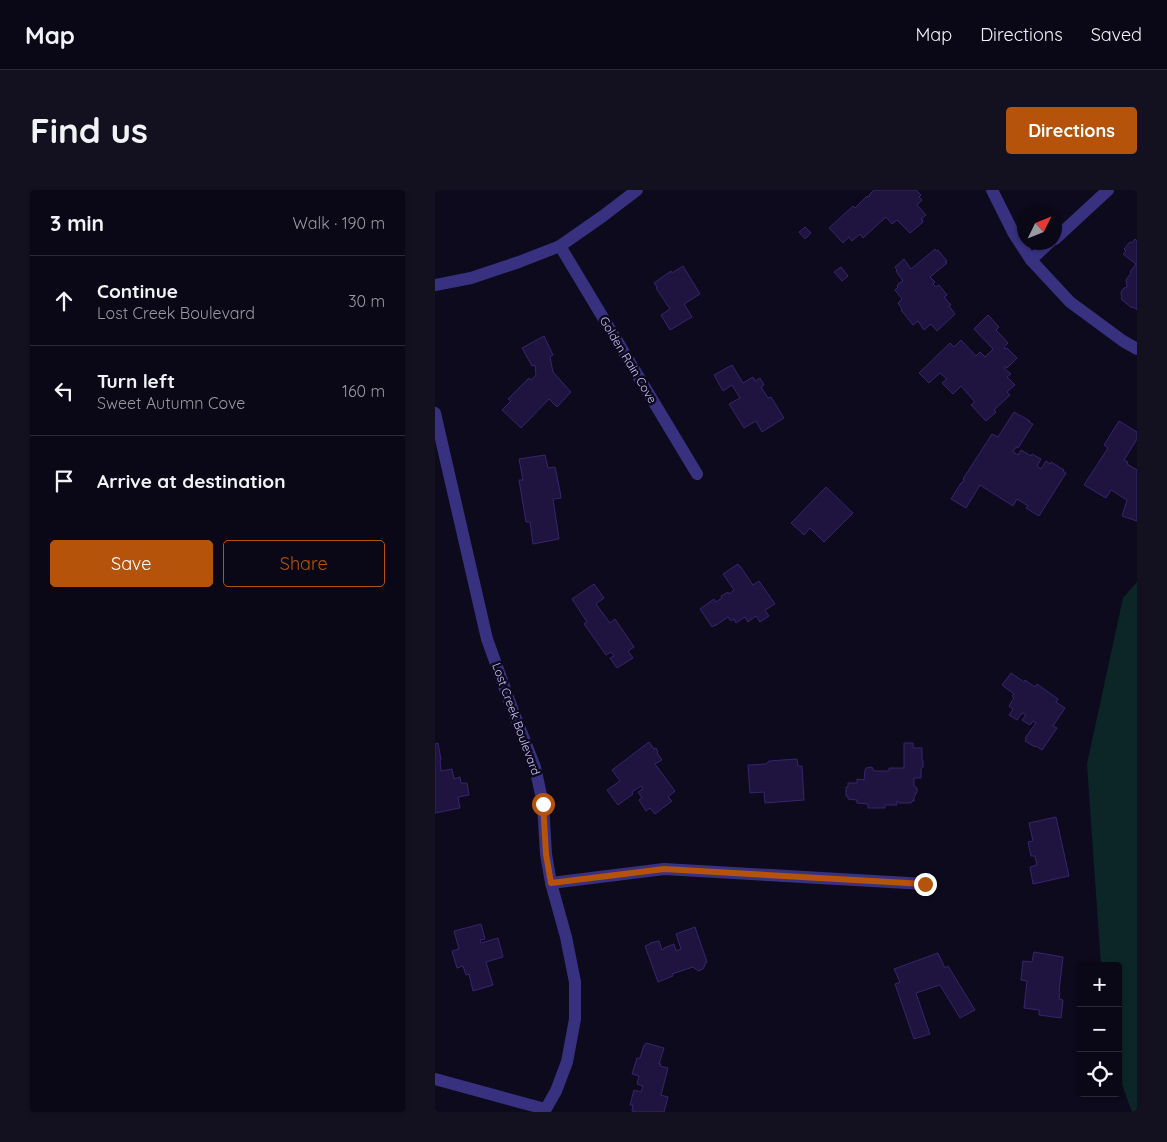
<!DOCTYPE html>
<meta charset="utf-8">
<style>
:root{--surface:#0a0816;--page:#13111f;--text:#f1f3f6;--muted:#999aa1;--line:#2a2935;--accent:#b45309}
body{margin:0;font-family:Quicksand,sans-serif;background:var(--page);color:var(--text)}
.controls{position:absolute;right:15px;bottom:15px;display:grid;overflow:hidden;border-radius:5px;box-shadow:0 1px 4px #0004}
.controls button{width:45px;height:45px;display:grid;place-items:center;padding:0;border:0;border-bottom:1px solid var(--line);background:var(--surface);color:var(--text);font:25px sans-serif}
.compass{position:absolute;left:582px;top:15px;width:45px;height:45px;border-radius:50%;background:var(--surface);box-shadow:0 1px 4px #0004;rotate:47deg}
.stop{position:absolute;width:15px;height:15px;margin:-11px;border:4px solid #b45309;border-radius:50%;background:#fff}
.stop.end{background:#b45309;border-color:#fff;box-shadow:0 1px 5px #0008}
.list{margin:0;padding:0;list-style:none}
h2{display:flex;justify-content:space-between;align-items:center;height:65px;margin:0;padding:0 20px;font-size:21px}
h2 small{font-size:16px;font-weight:400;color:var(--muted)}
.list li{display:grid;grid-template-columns:32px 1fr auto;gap:15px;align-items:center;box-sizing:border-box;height:90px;padding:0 20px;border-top:1px solid var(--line)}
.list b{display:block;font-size:19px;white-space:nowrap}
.list p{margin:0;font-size:16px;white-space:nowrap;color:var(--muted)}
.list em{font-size:16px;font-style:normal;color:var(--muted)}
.actions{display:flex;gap:10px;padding:15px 20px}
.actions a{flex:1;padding:11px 0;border:1px solid var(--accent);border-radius:5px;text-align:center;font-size:18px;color:var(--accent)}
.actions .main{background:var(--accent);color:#fff}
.icon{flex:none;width:28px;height:28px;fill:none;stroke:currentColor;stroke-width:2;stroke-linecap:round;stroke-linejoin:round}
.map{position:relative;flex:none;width:702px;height:922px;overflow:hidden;border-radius:5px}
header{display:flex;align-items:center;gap:30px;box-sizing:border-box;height:70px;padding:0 25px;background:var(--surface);border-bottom:1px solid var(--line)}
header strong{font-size:24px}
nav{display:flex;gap:28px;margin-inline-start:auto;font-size:18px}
.intro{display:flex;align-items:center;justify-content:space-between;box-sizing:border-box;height:120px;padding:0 30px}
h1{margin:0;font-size:35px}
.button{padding:12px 22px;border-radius:5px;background:var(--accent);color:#fff;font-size:18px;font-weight:700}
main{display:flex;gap:30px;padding:0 30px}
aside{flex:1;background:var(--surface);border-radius:5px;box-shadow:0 1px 4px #0004}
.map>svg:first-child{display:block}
.green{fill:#0c2627}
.building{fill:#1f143f;stroke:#37256d}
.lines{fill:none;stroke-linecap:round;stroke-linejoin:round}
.minor{stroke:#38317f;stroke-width:12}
.route{stroke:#b45309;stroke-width:6}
.labels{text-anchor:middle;stroke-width:5;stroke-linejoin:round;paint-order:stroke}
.street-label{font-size:12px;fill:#cfc5ff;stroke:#0e0a1d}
</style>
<header>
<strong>Map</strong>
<nav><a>Map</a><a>Directions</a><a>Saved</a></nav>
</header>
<div class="intro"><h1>Find us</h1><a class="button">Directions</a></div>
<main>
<aside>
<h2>3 min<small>Walk · 190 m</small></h2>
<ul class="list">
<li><svg class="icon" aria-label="ahead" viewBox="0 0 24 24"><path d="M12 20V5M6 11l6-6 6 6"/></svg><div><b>Continue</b><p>Lost Creek Boulevard</p></div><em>30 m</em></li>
<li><svg class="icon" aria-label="left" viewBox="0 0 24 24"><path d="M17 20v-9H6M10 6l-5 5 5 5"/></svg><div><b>Turn left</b><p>Sweet Autumn Cove</p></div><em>160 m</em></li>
<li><svg class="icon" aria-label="arrive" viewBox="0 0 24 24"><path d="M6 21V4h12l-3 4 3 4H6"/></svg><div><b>Arrive at destination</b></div></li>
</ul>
<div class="actions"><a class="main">Save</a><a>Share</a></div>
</aside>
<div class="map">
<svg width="702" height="922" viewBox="0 0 702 922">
<rect width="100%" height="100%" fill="#0e0a1d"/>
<!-- green -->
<polygon class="green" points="702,392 702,922 697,922 683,883 683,776 666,776 652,574 688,408"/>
<!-- building -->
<g class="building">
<polygon points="439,0 481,0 486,5 484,7 487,10 482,15 491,25 486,29 488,30 487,33 475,43 462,30 457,34 451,27 428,48 425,44 417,51 414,47 408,53 394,38 418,16 420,18 432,6 434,7 435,6 434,5"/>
<polygon points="370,37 376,43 370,49 364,42"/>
<polygon points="700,49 702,51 702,120 698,117 697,118 687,110 686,102 689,98 692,97 691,90 696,83 695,82 701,74 688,64 691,61 689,59 695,52 697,53"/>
<polygon points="500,59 501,61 503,60 512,71 510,72 512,73 495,87 500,92 498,94 501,97 504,95 512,105 509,107 516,115 514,116 520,124 502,141 496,134 489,140 483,131 478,135 466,120 467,119 463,113 467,109 460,100 463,97 462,96 464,93 468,91 461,81 462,80 460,77 469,69 476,79"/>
<polygon points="248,76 265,104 249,114 257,127 235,140 226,125 235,119 221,98 222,97 219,93 236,81 237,83"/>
<polygon points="406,77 413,86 407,91 399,82"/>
<polygon points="553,125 564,137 561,140 573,153 569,157 570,159 572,158 582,168 572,178 570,176 569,178 576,184 572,187 580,195 572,202 575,205 559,220 561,222 551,231 536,215 540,212 526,196 518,204 507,193 512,189 505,183 494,193 484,183 515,153 519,157 526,150 541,166 545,162 550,167 558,159 539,139"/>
<polygon points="109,146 118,165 115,167 118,182 136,202 122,217 114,209 86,238 67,220 76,211 73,209 94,188 96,190 101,185 100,175 97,176 87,158"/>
<polygon points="297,175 308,193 318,187 320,191 325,188 329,195 326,197 333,208 336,207 349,228 327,242 321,231 309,238 294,214 305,208 297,195 288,201 279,185"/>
<polygon points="579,222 595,231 594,232 598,234 583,258 581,257 578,262 583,265 586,260 596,266 597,264 606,269 602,276 606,279 611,271 615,274 616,272 629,280 628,281 631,283 604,326 591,318 593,316 582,309 578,316 545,295 531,318 516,309 526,293 527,293 529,290 528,289 557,244 563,247"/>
<polygon points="684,231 702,242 702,249 689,270 693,272 692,274 702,280 702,279 702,331 687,326 692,310 676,300 671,308 649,295 673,258 669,255"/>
<polygon points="110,265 113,278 120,277 125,301 126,308 118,309 124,349 98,354 95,332 91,332 84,290 88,290 84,269"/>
<polygon points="391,297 418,323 389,352 375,338 369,345 356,333"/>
<polygon points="303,374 304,376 305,376 318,395 324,391 340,414 330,420 334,426 325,432 321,426 313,432 310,427 301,433 299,429 296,431 293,427 280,436 280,435 277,437 265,419 279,409 281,412 287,408 286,406 293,402 294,404 299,400 288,384"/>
<polygon points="159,394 169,408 161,414 175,433 180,429 199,457 193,461 198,468 182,478 175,468 179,466 176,462 171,465 149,434 152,432 137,409"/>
<polygon points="576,483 589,492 590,490 600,497 602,494 623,509 621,512 630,518 618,536 622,538 607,560 601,556 600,557 590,551 591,549 590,548 601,533 598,531 595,535 587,530 591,525 587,523 582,530 574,525 578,519 574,516 579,508 577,506 579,504 567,495"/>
<polygon points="214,552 219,559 221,558 223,562 222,563 227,570 220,574 240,601 233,607 237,611 220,624 215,618 211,621 204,610 207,608 203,602 208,599 206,596 197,602 198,604 183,615 172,600 185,591 177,580"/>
<polygon points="3,553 6,570 5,570 6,581 17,579 19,589 25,587 26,593 32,593 34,605 23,607 25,618 0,623 0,554"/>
<polygon points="469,553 478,553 478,558 487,558 487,569 488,571 488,577 486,579 486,588 479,588 479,596 482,598 482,602 479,607 479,611 477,611 477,612 475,613 464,613 464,612 462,611 462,615 450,615 450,618 433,618 433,614 422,613 422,610 413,609 413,606 411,606 411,597 413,597 413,593 422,593 422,589 429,590 430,580 431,578 437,577 439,581 454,581 454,578 469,578"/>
<polygon points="362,569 363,576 367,576 369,610 330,613 329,602 315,603 313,575 331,574 334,571"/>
<polygon points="621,627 634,686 598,694 595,677 602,675 600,666 596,666 593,652 598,651 594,633"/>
<polygon points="46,734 50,749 45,750 46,753 63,748 68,767 51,772 58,795 38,801 34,784 31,785 28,776 22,778 17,761 24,759 19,741"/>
<polygon points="260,737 272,772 270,773 270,775 268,779 263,781 258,777 237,784 238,786 223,792 210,756 215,754 215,753 224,751 227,760 229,759 229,758 239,754 241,761 246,759 241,744"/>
<polygon points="599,762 628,767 624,801 625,802 624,809 628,810 626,828 604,825 604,820 589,818 592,791 586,790 588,771 597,772"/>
<polygon points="503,763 510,778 513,776 540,820 525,828 505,795 481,803 495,844 479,849 460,794 465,792 459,779"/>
<polygon points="211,853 229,858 224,874 226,874 225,876 233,878 226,905 233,907 229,922 201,922 197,921 198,915 195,915 199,900 206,902 208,896 202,894 204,886 197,884 202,868 205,868 209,855 210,855"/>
</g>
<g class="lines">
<!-- minor -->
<g class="minor">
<polyline points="557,0 579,44 596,70 635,112 688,151 702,159"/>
<polyline points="620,49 673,0"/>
<polyline points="125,56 262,284"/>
<polyline points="596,70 615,52"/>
<polyline points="0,95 36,88 84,72 125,56 168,26 202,0"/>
<polyline points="0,223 52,449 78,521 100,577 108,614 111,664 116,693 131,747 140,792 140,829 132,872 121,901 109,922"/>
<polyline points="116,693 229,679 490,694"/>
<polyline points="0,889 110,919"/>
</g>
</g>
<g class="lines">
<!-- route -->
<polyline class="route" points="108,614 111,664 116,693 229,679 490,694"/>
</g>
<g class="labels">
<!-- street labels -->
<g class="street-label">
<text transform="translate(193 170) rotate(59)" y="4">Golden Rain Cove</text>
<text transform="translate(81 529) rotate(70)" y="4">Lost Creek Boulevard</text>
</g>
</g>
</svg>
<div class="controls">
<button>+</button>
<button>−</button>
<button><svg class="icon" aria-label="locate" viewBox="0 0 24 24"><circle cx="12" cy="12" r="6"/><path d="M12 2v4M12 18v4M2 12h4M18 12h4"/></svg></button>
</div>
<svg class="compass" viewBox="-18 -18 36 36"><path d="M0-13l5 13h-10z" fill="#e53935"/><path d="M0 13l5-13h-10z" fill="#999aa1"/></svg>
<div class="stop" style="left:108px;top:614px"></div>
<div class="stop end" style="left:490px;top:694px"></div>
</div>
</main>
